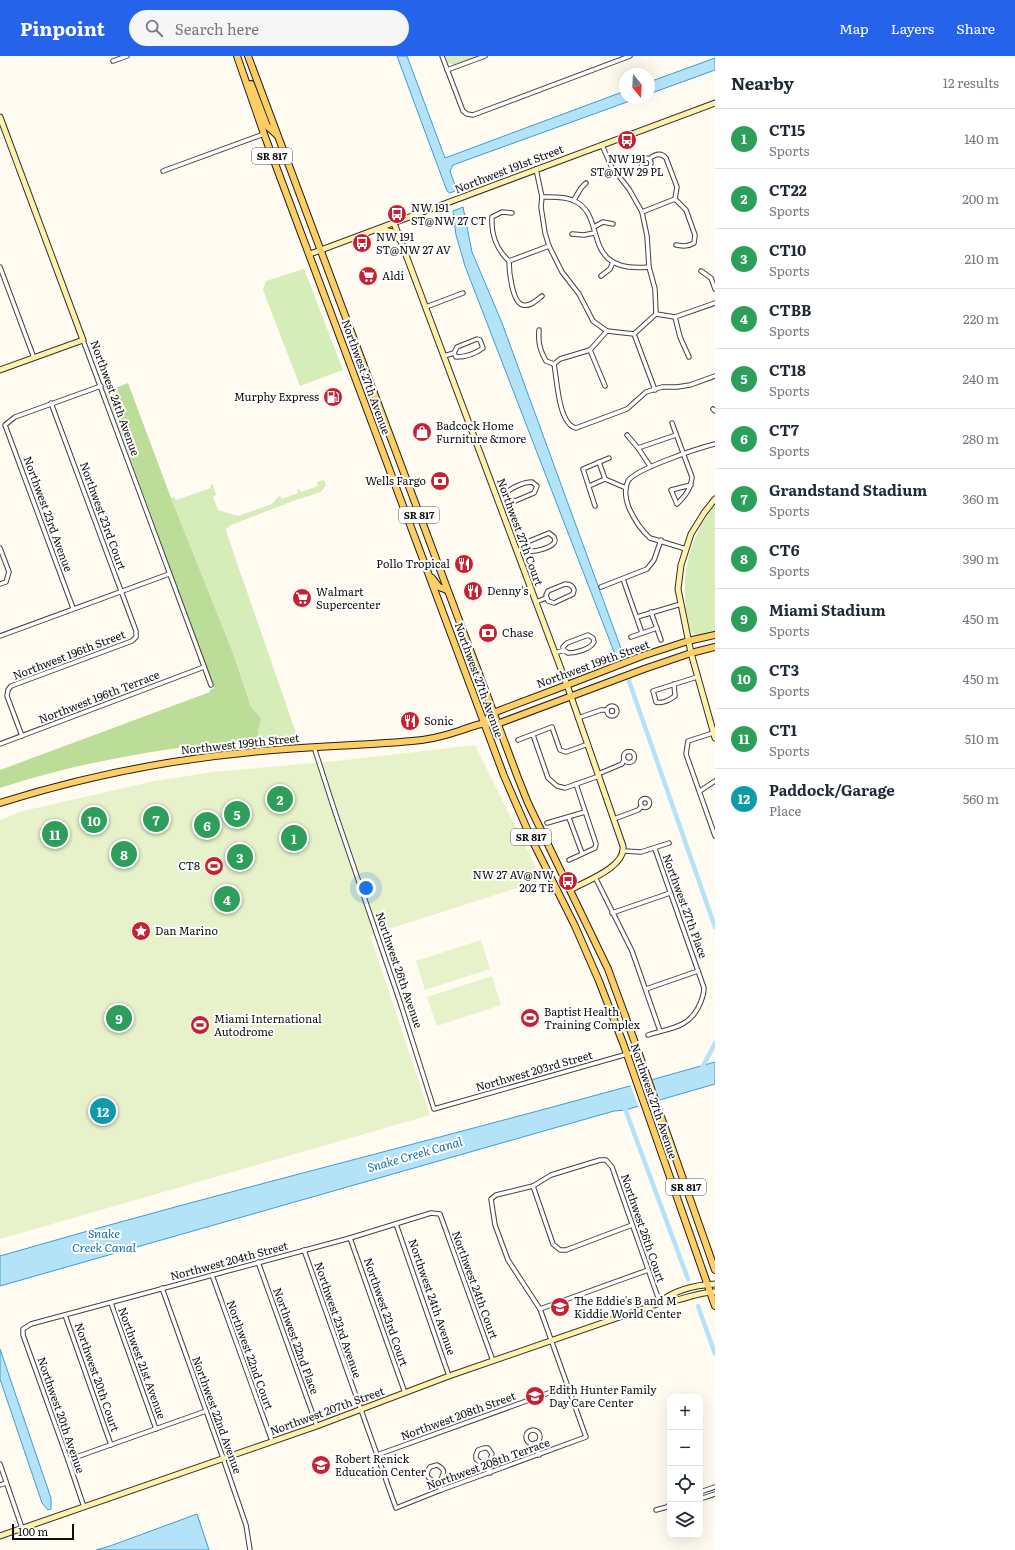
<!DOCTYPE html>
<meta charset="utf-8">
<style>
:root{--surface:#fff;--page:#f6f6f7;--text:#1f2937;--muted:#747a83;--line:#e0e1e3;--accent:#2563eb}
body{margin:0;font-family:Literata,serif;background:var(--page);color:var(--text)}
.controls{position:absolute;right:12px;bottom:12px;display:grid;overflow:hidden;border-radius:8px;box-shadow:0 4px 16px #0002}
.controls button{width:36px;height:36px;display:grid;place-items:center;padding:0;border:0;border-bottom:1px solid var(--line);background:var(--surface);color:var(--text);font:20px sans-serif}
.compass{position:absolute;left:619px;top:12px;width:36px;height:36px;border-radius:50%;background:var(--surface);box-shadow:0 4px 16px #0002;rotate:162deg}
.scale{position:absolute;left:12px;bottom:10px;width:62px;box-sizing:border-box;padding-left:4px;border:2px solid #0f0f0f;border-top:0;font-size:11px;line-height:14px;white-space:nowrap;color:#0f0f0f;-webkit-text-stroke:3px #fff;paint-order:stroke}
.you{position:absolute;left:366px;top:832px;width:14px;height:14px;margin:-10px;border:3px solid #fff;border-radius:50%;background:#1a73e8;box-shadow:0 0 0 6px #1a73e833}
.badge{display:grid;place-items:center;width:26px;height:26px;border-radius:50%;background:var(--accent);color:#fff;font-size:13px;font-weight:700}
.pin{position:absolute;translate:-50% -50%;border:2px solid #fff;box-shadow:0 1px 4px #0006}
.list{margin:0;padding:0;list-style:none}
h2{display:flex;justify-content:space-between;align-items:center;height:52px;margin:0;padding:0 16px;font-size:17px}
h2 small{font-size:13px;font-weight:400;color:var(--muted)}
.list li{display:grid;grid-template-columns:26px 1fr auto;gap:12px;align-items:center;box-sizing:border-box;height:60px;padding:0 16px;border-top:1px solid var(--line)}
.list b{display:block;font-size:15px;white-space:nowrap}
.list p{margin:0;font-size:13px;white-space:nowrap;color:var(--muted)}
.list em{font-size:13px;font-style:normal;color:var(--muted)}
.icon{flex:none;width:22px;height:22px;fill:none;stroke:currentColor;stroke-width:2;stroke-linecap:round;stroke-linejoin:round}
.map{position:relative;flex:none;width:715px;height:1494px;overflow:hidden}
header{display:flex;align-items:center;gap:24px;box-sizing:border-box;height:56px;padding:0 20px;background:var(--accent);color:#fff}
header strong{font-size:19px}
nav{display:flex;gap:22px;margin-inline-start:auto;font-size:14px}
.search{width:280px;height:36px;background:var(--page);display:flex;align-items:center;gap:10px;box-sizing:border-box;padding:0 14px;border-radius:22px;color:var(--muted);font-size:15px}
main{display:flex}
aside{flex:1;background:var(--surface)}
.map>svg:first-child{display:block}
.green{fill:#d6ecb9}
.forest{fill:#bbdd98}
.pitch{fill:#e7f2cb}
.water{fill:#b4e3f8;stroke:#389fd2}
.pier{fill:#fffbf1}
.lines{fill:none;stroke-linecap:round;stroke-linejoin:round}
.canal{stroke:#b4e3f8;stroke-width:4.5}
.street-casing{stroke:#424242;stroke-width:5.5}
.secondary-casing{stroke:#313131;stroke-width:7}
.primary-casing{stroke:#202020;stroke-width:8}
.street{stroke:#fff;stroke-width:3.5}
.secondary{stroke:#fff1ac;stroke-width:5}
.primary{stroke:#fdce64;stroke-width:6}
.labels{text-anchor:middle;stroke-width:4;stroke-linejoin:round;paint-order:stroke}
.shield{fill:#fff;stroke:#575757;stroke-width:1}
.shield-label{font-size:10px;font-weight:bold;fill:#0f0f0f}
.poi-label{font-size:11px;fill:#0f0f0f;stroke:#fff;text-anchor:start}
.street-label{font-size:11px;fill:#0f0f0f;stroke:#fff}
.water-label{font-size:12px;font-style:italic;fill:#136fa7;stroke:#fff}
</style>
<header>
<strong>Pinpoint</strong>
<div class="search"><svg class="icon" aria-label="search" viewBox="0 0 24 24"><circle cx="10" cy="10" r="6"/><path d="M15 15l6 6"/></svg>Search here</div>
<nav><a>Map</a><a>Layers</a><a>Share</a></nav>
</header>
<main>
<div class="map">
<svg width="715" height="1494" viewBox="0 0 715 1494">
<rect width="100%" height="100%" fill="#fffbf1"/>
<!-- green -->
<g class="green">
<polygon points="445,0 477,0 454,9 448,7"/>
<polygon points="304,213 343,314 300,330 263,234 266,225"/>
<polygon points="324,424 326,429 321,436 293,445 231,469 226,473 227,478 297,680 258,683 258,675 261,662 251,651 233,597 171,442 174,441 176,444 211,432 210,428 213,429 216,439 213,441 218,454 238,460 272,448 277,442 280,440 282,443 298,437 297,434 299,433 301,436 318,430 317,426"/>
<path d="M715,449V575L696,579L691,576C678,533 685,485 715,449Z"/>
</g>
<!-- forest -->
<path class="forest" d="M128,327L171,442L233,597L251,651L261,662L258,675V683C173,690 82,705 0,732V714L210,636V634L214,632L106,336Z"/>
<!-- pitch -->
<g class="pitch">
<polygon points="475,689 542,824 370,879 430,1059 0,1183 0,764 23,755 155,725 213,716 337,705"/>
<polygon points="481,884 490,913 425,934 416,905"/>
<polygon points="492,920 501,949 437,970 427,941"/>
</g>
<!-- water -->
<g class="water">
<polygon points="397,0 407,0 445,102 625,35 625,42 638,42 453,109 450,115 456,132 455,135 450,137 447,135"/>
<polygon points="715,2 715,14 649,38 649,26"/>
<polygon points="463,151 472,196 502,267 623,598 616,601 465,210 456,179 453,155"/>
<path d="M715,1006V1028L625,1054L614,1055L0,1230V1200C237,1131 478,1074 715,1006Z"/>
<polygon points="0,1293 51,1442 51,1453 48,1454 42,1447 0,1323"/>
<polygon points="197,1458 209,1494 96,1494 110,1490"/>
</g>
<!-- pier -->
<polygon class="pier" points="652,1022 660,1046 639,1052 630,1028"/>
<g class="lines">
<!-- canal -->
<g class="canal">
<polyline points="629,625 715,871"/>
<polyline points="701,1014 715,987"/>
<polyline points="624,1050 688,1223"/>
<polyline points="698,1250 715,1298"/>
</g>
<defs>
<g id="street">
<polyline points="442,0 463,55 467,58 473,59 630,0"/>
<polyline points="113,5 127,0"/>
<polyline points="447,14 485,0"/>
<polyline points="602,89 611,110 629,133 642,156 647,180 649,211 655,233 656,258"/>
<circle cx="646" cy="107" r="5"/>
<path d="M649,103C655,98 661,96 666,102L677,131L675,143L686,154L695,179L694,187C687,191 683,190 676,189"/>
<polyline points="536,113 542,141 541,151 545,177 549,190 562,216 579,238 593,265 607,275"/>
<polyline points="163,115 264,78"/>
<path d="M542,141C552,141 563,140 572,144C610,158 577,218 649,211"/>
<polyline points="574,144 581,132 586,127"/>
<polyline points="642,156 675,143"/>
<path d="M512,157L502,156L492,161C491,178 497,194 509,205C509,214 512,247 523,249C530,251 537,244 542,240"/>
<polyline points="594,171 603,166 613,168"/>
<polyline points="572,178 584,179 594,177"/>
<polyline points="509,205 549,190"/>
<polyline points="0,211 34,302"/>
<polyline points="701,215 711,222 715,233"/>
<polyline points="601,220 610,213 613,206"/>
<polyline points="426,251 463,237"/>
<polyline points="675,261 680,281 689,301"/>
<path d="M539,274C538,287 540,294 546,305L554,308"/>
<polyline points="634,278 655,334"/>
<polyline points="83,284 211,629"/>
<polyline points="590,294 605,330"/>
<path d="M444,300L454,297L457,291L477,283L480,284L483,292C475,298 466,301 456,301L454,297"/>
<path d="M554,308C557,322 558,368 576,372L627,353L646,336L662,331H677L690,329L715,320"/>
<polyline points="554,308 560,303 590,294 607,275 634,278 656,258 675,261 715,247"/>
<polyline points="713,353 715,355"/>
<path d="M672,367L692,421C691,433 685,440 677,448L671,434L691,429"/>
<polyline points="627,379 638,392 650,410"/>
<polyline points="638,392 676,379"/>
<polyline points="599,406 605,423"/>
<path d="M532,426L537,430L534,437L515,445L508,443L507,436C513,431 524,426 532,426Z"/>
<polyline points="589,430 605,423 626,432"/>
<polyline points="595,450 583,413 609,402"/>
<path d="M549,477L554,481C555,484 556,485 553,488C549,492 535,496 530,495L528,491L527,486Z"/>
<polyline points="0,492 9,516 6,526 0,528"/>
<path d="M686,493L650,482C641,474 634,463 629,452C626,444 624,433 628,425C635,413 699,392 715,388"/>
<polyline points="517,495 528,491"/>
<polyline points="623,523 642,577"/>
<path d="M565,528C570,528 573,530 574,534L573,538L554,547L548,545L546,539L548,535Z"/>
<polyline points="601,531 647,513 654,504 661,484"/>
<polyline points="536,546 546,542"/>
<polyline points="73,552 5,369 15,361 101,330"/>
<polyline points="651,556 661,584"/>
<polyline points="637,561 681,548"/>
<polyline points="0,580 169,518"/>
<polyline points="631,581 657,572"/>
<path d="M555,597L564,594L568,597C576,597 591,593 594,586L593,582L588,579L567,587L563,591L564,594"/>
<path d="M674,628L675,640C669,644 663,648 656,646L653,635L697,621"/>
<circle cx="612" cy="655" r="5"/>
<polyline points="578,662 601,654 607,654"/>
<polyline points="713,677 688,685 686,698 715,780"/>
<polyline points="533,679 548,722 557,730 565,732 599,720"/>
<polyline points="22,680 7,640 8,634 11,630 132,585 136,581 136,575 51,347"/>
<polyline points="518,684 552,671 560,694 566,696 588,688"/>
<polyline points="0,688 204,611"/>
<polyline points="314,691 335,756 400,946 434,1053 638,995"/>
<circle cx="629" cy="701" r="5.5"/>
<polyline points="598,718 622,708 624,704"/>
<polyline points="700,735 715,725"/>
<circle cx="645" cy="747" r="4.5"/>
<polyline points="569,762 582,797"/>
<polyline points="614,763 638,754 641,751"/>
<polyline points="547,767 585,756"/>
<polyline points="624,795 641,796 669,787"/>
<polyline points="569,804 595,792 596,788 576,728"/>
<polyline points="595,821 632,895 660,975"/>
<polyline points="612,857 670,837"/>
<polyline points="646,933 698,915"/>
<path d="M648,979C668,972 687,973 698,952C701,946 704,939 704,932L655,793"/>
<polyline points="533,1130 553,1188 560,1194 566,1194 632,1169"/>
<polyline points="396,1168 449,1320"/>
<polyline points="350,1182 405,1337"/>
<polyline points="304,1194 396,1452 441,1434 586,1381 540,1253 508,1204 495,1169 491,1143 496,1139 533,1130 551,1119 600,1104 606,1104 612,1111 660,1247"/>
<polyline points="258,1206 317,1370"/>
<polyline points="212,1219 272,1385"/>
<polyline points="162,1232 223,1402 246,1469 250,1494"/>
<polyline points="111,1247 156,1373"/>
<polyline points="540,1253 648,1214"/>
<polyline points="65,1259 111,1389"/>
<circle cx="533" cy="1381" r="7"/>
<polyline points="535,1387 539,1399"/>
<polygon points="484,1392 488,1392 492,1398 489,1407 490,1417 484,1409 476,1403 476,1399 478,1394"/>
<polyline points="377,1399 568,1330"/>
<polyline points="68,1404 206,1355"/>
<polyline points="0,1408 22,1472"/>
<path d="M437,1409C449,1415 441,1419 440,1427C440,1429 440,1432 441,1434C439,1431 438,1428 435,1426C428,1422 424,1420 430,1411Z"/>
<polyline points="0,1429 6,1427"/>
<polyline points="700,1436 715,1431"/>
<polyline points="700,1443 715,1438"/>
<polyline points="84,1451 68,1404 23,1279 23,1273 31,1268 350,1182 431,1157 440,1158 493,1305"/>
<polyline points="656,1454 667,1451 670,1448"/>
</g>
<g id="secondary">
<polyline points="0,61 83,284 0,314"/>
<path d="M394,167L567,629L623,790C626,811 586,825 570,834"/>
<polyline points="379,173 393,176 399,183"/>
<polyline points="310,198 715,47"/>
<polyline points="715,443 704,457 691,478 681,509 678,533 691,597 715,682"/>
<path d="M660,1246C675,1234 696,1229 715,1228"/>
<path d="M0,1480L317,1370L449,1320L660,1247C679,1246 696,1236 715,1236"/>
</g>
<g id="primary">
<polyline points="237,0 264,78 504,720 531,782 575,870 599,925 623,987 715,1250"/>
<polyline points="248,0 518,722 528,747 608,913 638,995 715,1214"/>
<polyline points="251,28 267,70 277,79"/>
<polyline points="432,522 439,531 447,534"/>
<polyline points="483,667 493,657 567,629 642,600 688,585 715,579"/>
<path d="M0,747C82,721 167,704 252,696C305,690 358,690 412,685C427,684 444,680 459,675C474,670 480,666 497,668L644,613L691,597L715,591"/>
</g>
</defs>
<!-- street casing -->
<use href="#street" class="street-casing"/>
<!-- secondary casing -->
<use href="#secondary" class="secondary-casing"/>
<!-- primary casing -->
<use href="#primary" class="primary-casing"/>
<!-- street -->
<use href="#street" class="street"/>
<!-- secondary -->
<use href="#secondary" class="secondary"/>
<!-- primary -->
<use href="#primary" class="primary"/>
</g>
<!-- icons -->
<defs>
<symbol id="bus-disc" viewBox="-11 -11 22 22"><circle r="9.5" fill="#c52133" stroke="#fff"/><path d="M-5-6H5V4H4V6H2V4H-2V6H-4V4H-5ZM-3.5-4V0h7V-4ZM-3.5 1.2v1.5H-2V1.2ZM2 1.2v1.5H3.5V1.2Z" fill="#fff"/></symbol>
<symbol id="supermarket-disc" viewBox="-11 -11 22 22"><circle r="9.5" fill="#c52133" stroke="#fff"/><path d="M-6-5.5h2.5l.6 2H6L4.5 2H-2.5L-4.4-4H-6ZM-1.5 3.2a1.3 1.3 0 1 0 .1 0ZM3 3.2a1.3 1.3 0 1 0 .1 0Z" fill="#fff"/></symbol>
<symbol id="fuel-disc" viewBox="-11 -11 22 22"><circle r="9.5" fill="#c52133" stroke="#fff"/><path d="M-5.5-6h7V0h2V4h1.3V-2.5L3-4.5l.8-.8L6-3V5H2.5V1h-1V6h-7ZM-4.2-4.7v3.2H.2V-4.7Z" fill="#fff"/></symbol>
<symbol id="shop-disc" viewBox="-11 -11 22 22"><circle r="9.5" fill="#c52133" stroke="#fff"/><path d="M-5-2.5h2.3a2.7 3.5 0 0 1 5.4 0H5L5.5 6h-11ZM-1.5-2.5h3a1.5 2.3 0 0 0-3 0Z" fill="#fff"/></symbol>
<symbol id="bank-disc" viewBox="-11 -11 22 22"><circle r="9.5" fill="#c52133" stroke="#fff"/><path d="M-6-4H6V4H-6ZM0-2.3a2.3 2.3 0 1 0 0 4.6a2.3 2.3 0 1 0 0-4.6Z" fill="#fff"/></symbol>
<symbol id="restaurant-disc" viewBox="-11 -11 22 22"><circle r="9.5" fill="#c52133" stroke="#fff"/><path d="M-5-6h1v4h1v-4h1v4h1v-4h1v5L-1.5 .5V6h-2V.5L-5-1ZM5-6V6H3V1.5H1.5Q1.5-4 5-6Z" fill="#fff"/></symbol>
<symbol id="stadium-disc" viewBox="-11 -11 22 22"><circle r="9.5" fill="#c52133" stroke="#fff"/><path d="M0-5a6.5 5 0 1 0 0 10a6.5 5 0 1 0 0-10ZM-3.5-1.8h7v3.6h-7Z" fill="#fff"/></symbol>
<symbol id="sight-disc" viewBox="-11 -11 22 22"><circle r="9.5" fill="#c52133" stroke="#fff"/><path d="M0-6L1.8-2.2L6-1.7L2.9 1.2L3.7 5.4L0 3.3L-3.7 5.4L-2.9 1.2L-6-1.7L-1.8-2.2Z" fill="#fff"/></symbol>
<symbol id="school-disc" viewBox="-11 -11 22 22"><circle r="9.5" fill="#c52133" stroke="#fff"/><path d="M0-5L7-2L0 1L-7-2ZM-4 1L0 2.5L4 1V4Q0 6-4 4Z" fill="#fff"/></symbol>
</defs>
<g fill-rule="evenodd">
<use href="#bus-disc" x="616" y="73" width="22" height="22"/>
<use href="#bus-disc" x="386" y="147" width="22" height="22"/>
<use href="#bus-disc" x="351" y="176" width="22" height="22"/>
<use href="#supermarket-disc" x="357" y="209" width="22" height="22"/>
<use href="#fuel-disc" x="322" y="330" width="22" height="22"/>
<use href="#shop-disc" x="411" y="365" width="22" height="22"/>
<use href="#bank-disc" x="429" y="414" width="22" height="22"/>
<use href="#restaurant-disc" x="453" y="497" width="22" height="22"/>
<use href="#restaurant-disc" x="462" y="524" width="22" height="22"/>
<use href="#supermarket-disc" x="291" y="531" width="22" height="22"/>
<use href="#bank-disc" x="477" y="566" width="22" height="22"/>
<use href="#restaurant-disc" x="399" y="654" width="22" height="22"/>
<use href="#stadium-disc" x="203" y="799" width="22" height="22"/>
<use href="#bus-disc" x="557" y="814" width="22" height="22"/>
<use href="#sight-disc" x="130" y="864" width="22" height="22"/>
<use href="#stadium-disc" x="519" y="951" width="22" height="22"/>
<use href="#stadium-disc" x="189" y="958" width="22" height="22"/>
<use href="#school-disc" x="549" y="1240" width="22" height="22"/>
<use href="#school-disc" x="524" y="1329" width="22" height="22"/>
<use href="#school-disc" x="310" y="1398" width="22" height="22"/>
</g>
<g class="labels">
<!-- shield labels -->
<g class="shield">
<rect x="252" y="92" width="40" height="16" rx="3"/>
<rect x="399" y="451" width="40" height="16" rx="3"/>
<rect x="511" y="773" width="40" height="16" rx="3"/>
<rect x="666" y="1123" width="40" height="16" rx="3"/>
</g>
<g class="shield-label">
<text x="272" y="104">SR 817</text>
<text x="419" y="463">SR 817</text>
<text x="531" y="785">SR 817</text>
<text x="686" y="1135">SR 817</text>
</g>
<!-- poi labels -->
<g class="poi-label">
<text x="627" y="107" text-anchor="middle">NW 191<tspan x="627" dy="13">ST@NW 29 PL</tspan></text>
<text x="411" y="156">NW 191<tspan x="411" dy="13">ST@NW 27 CT</tspan></text>
<text x="376" y="185">NW 191<tspan x="376" dy="13">ST@NW 27 AV</tspan></text>
<text x="382" y="224">Aldi</text>
<text x="319" y="345" text-anchor="end">Murphy Express</text>
<text x="436" y="374">Badcock Home<tspan x="436" dy="13">Furniture &amp;more</tspan></text>
<text x="426" y="429" text-anchor="end">Wells Fargo</text>
<text x="450" y="512" text-anchor="end">Pollo Tropical</text>
<text x="487" y="539">Denny's</text>
<text x="316" y="540">Walmart<tspan x="316" dy="13">Supercenter</tspan></text>
<text x="502" y="581">Chase</text>
<text x="424" y="669">Sonic</text>
<text x="200" y="814" text-anchor="end">CT8</text>
<text x="554" y="823" text-anchor="end">NW 27 AV@NW<tspan x="554" dy="13">202 TE</tspan></text>
<text x="155" y="879">Dan Marino</text>
<text x="544" y="960">Baptist Health<tspan x="544" dy="13">Training Complex</tspan></text>
<text x="214" y="967">Miami International<tspan x="214" dy="13">Autodrome</tspan></text>
<text x="574" y="1249">The Eddie's B and M<tspan x="574" dy="13">Kiddie World Center</tspan></text>
<text x="549" y="1338">Edith Hunter Family<tspan x="549" dy="13">Day Care Center</tspan></text>
<text x="335" y="1407">Robert Renick<tspan x="335" dy="13">Education Center</tspan></text>
</g>
<!-- street labels -->
<g class="street-label">
<text transform="translate(509 113) rotate(-21)" y="4">Northwest 191st Street</text>
<text transform="translate(366 321) rotate(70)" y="4">Northwest 27th Avenue</text>
<text transform="translate(115 342) rotate(70)" y="4">Northwest 24th Avenue</text>
<text transform="translate(48 458) rotate(70)" y="4">Northwest 23rd Avenue</text>
<text transform="translate(103 460) rotate(70)" y="4">Northwest 23rd Court</text>
<text transform="translate(520 476) rotate(70)" y="4">Northwest 27th Court</text>
<text transform="translate(69 599) rotate(-21)" y="4">Northwest 196th Street</text>
<text transform="translate(593 608) rotate(-20)" y="4">Northwest 199th Street</text>
<text transform="translate(479 624) rotate(70)" y="4">Northwest 27th Avenue</text>
<text transform="translate(99 641) rotate(-21)" y="4">Northwest 196th Terrace</text>
<text transform="translate(240 688) rotate(-6)" y="4">Northwest 199th Street</text>
<text transform="translate(685 850) rotate(70)" y="4">Northwest 27th Place</text>
<text transform="translate(399 914) rotate(71)" y="4">Northwest 26th Avenue</text>
<text transform="translate(534 1015) rotate(-16)" y="4">Northwest 203rd Street</text>
<text transform="translate(654 1045) rotate(71)" y="4">Northwest 27th Avenue</text>
<text transform="translate(643 1172) rotate(71)" y="4">Northwest 26th Court</text>
<text transform="translate(229 1205) rotate(-15)" y="4">Northwest 204th Street</text>
<text transform="translate(475 1229) rotate(70)" y="4">Northwest 24th Court</text>
<text transform="translate(432 1241) rotate(71)" y="4">Northwest 24th Avenue</text>
<text transform="translate(386 1256) rotate(71)" y="4">Northwest 23rd Court</text>
<text transform="translate(338 1264) rotate(71)" y="4">Northwest 23rd Avenue</text>
<text transform="translate(296 1285) rotate(70)" y="4">Northwest 22nd Place</text>
<text transform="translate(250 1299) rotate(70)" y="4">Northwest 22nd Court</text>
<text transform="translate(142 1307) rotate(70)" y="4">Northwest 21st Avenue</text>
<text transform="translate(97 1321) rotate(71)" y="4">Northwest 20th Court</text>
<text transform="translate(327 1355) rotate(-20)" y="4">Northwest 207th Street</text>
<text transform="translate(61 1359) rotate(71)" y="4">Northwest 20th Avenue</text>
<text transform="translate(217 1359) rotate(70)" y="4">Northwest 22nd Avenue</text>
<text transform="translate(458 1360) rotate(-20)" y="4">Northwest 208th Street</text>
<text transform="translate(488 1408) rotate(-20)" y="4">Northwest 208th Terrace</text>
</g>
<!-- water labels -->
<g class="water-label">
<text transform="translate(415 1099) rotate(-16)" y="4">Snake Creek Canal</text>
<text x="104" y="1182">Snake<tspan x="104" dy="14">Creek Canal</tspan></text>
</g>
</g>
</svg>
<div class="controls">
<button>+</button>
<button>−</button>
<button><svg class="icon" aria-label="locate" viewBox="0 0 24 24"><circle cx="12" cy="12" r="6"/><path d="M12 2v4M12 18v4M2 12h4M18 12h4"/></svg></button>
<button><svg class="icon" aria-label="layers" viewBox="0 0 24 24"><path d="M12 4l9 5-9 5-9-5zM3 14l9 5 9-5"/></svg></button>
</div>
<svg class="compass" viewBox="-18 -18 36 36"><path d="M0-13l5 13h-10z" fill="#e53935"/><path d="M0 13l5-13h-10z" fill="#747a83"/></svg>
<div class="scale">100 m</div>
<div class="you"></div>
<div class="pin badge" style="left:294px;top:782px;background:#2e9e5b">1</div>
<div class="pin badge" style="left:280px;top:743px;background:#2e9e5b">2</div>
<div class="pin badge" style="left:240px;top:801px;background:#2e9e5b">3</div>
<div class="pin badge" style="left:227px;top:843px;background:#2e9e5b">4</div>
<div class="pin badge" style="left:237px;top:758px;background:#2e9e5b">5</div>
<div class="pin badge" style="left:207px;top:769px;background:#2e9e5b">6</div>
<div class="pin badge" style="left:156px;top:763px;background:#2e9e5b">7</div>
<div class="pin badge" style="left:124px;top:798px;background:#2e9e5b">8</div>
<div class="pin badge" style="left:119px;top:962px;background:#2e9e5b">9</div>
<div class="pin badge" style="left:94px;top:764px;background:#2e9e5b">10</div>
<div class="pin badge" style="left:55px;top:778px;background:#2e9e5b">11</div>
<div class="pin badge" style="left:103px;top:1055px;background:#0f9aa8">12</div>
</div>
<aside>
<h2>Nearby<small>12 results</small></h2>
<ul class="list">
<li><span class="badge" style="background:#2e9e5b">1</span><div><b>CT15</b><p>Sports</p></div><em>140 m</em></li>
<li><span class="badge" style="background:#2e9e5b">2</span><div><b>CT22</b><p>Sports</p></div><em>200 m</em></li>
<li><span class="badge" style="background:#2e9e5b">3</span><div><b>CT10</b><p>Sports</p></div><em>210 m</em></li>
<li><span class="badge" style="background:#2e9e5b">4</span><div><b>CTBB</b><p>Sports</p></div><em>220 m</em></li>
<li><span class="badge" style="background:#2e9e5b">5</span><div><b>CT18</b><p>Sports</p></div><em>240 m</em></li>
<li><span class="badge" style="background:#2e9e5b">6</span><div><b>CT7</b><p>Sports</p></div><em>280 m</em></li>
<li><span class="badge" style="background:#2e9e5b">7</span><div><b>Grandstand Stadium</b><p>Sports</p></div><em>360 m</em></li>
<li><span class="badge" style="background:#2e9e5b">8</span><div><b>CT6</b><p>Sports</p></div><em>390 m</em></li>
<li><span class="badge" style="background:#2e9e5b">9</span><div><b>Miami Stadium</b><p>Sports</p></div><em>450 m</em></li>
<li><span class="badge" style="background:#2e9e5b">10</span><div><b>CT3</b><p>Sports</p></div><em>450 m</em></li>
<li><span class="badge" style="background:#2e9e5b">11</span><div><b>CT1</b><p>Sports</p></div><em>510 m</em></li>
<li><span class="badge" style="background:#0f9aa8">12</span><div><b>Paddock/Garage</b><p>Place</p></div><em>560 m</em></li>
</ul>
</aside>
</main>
